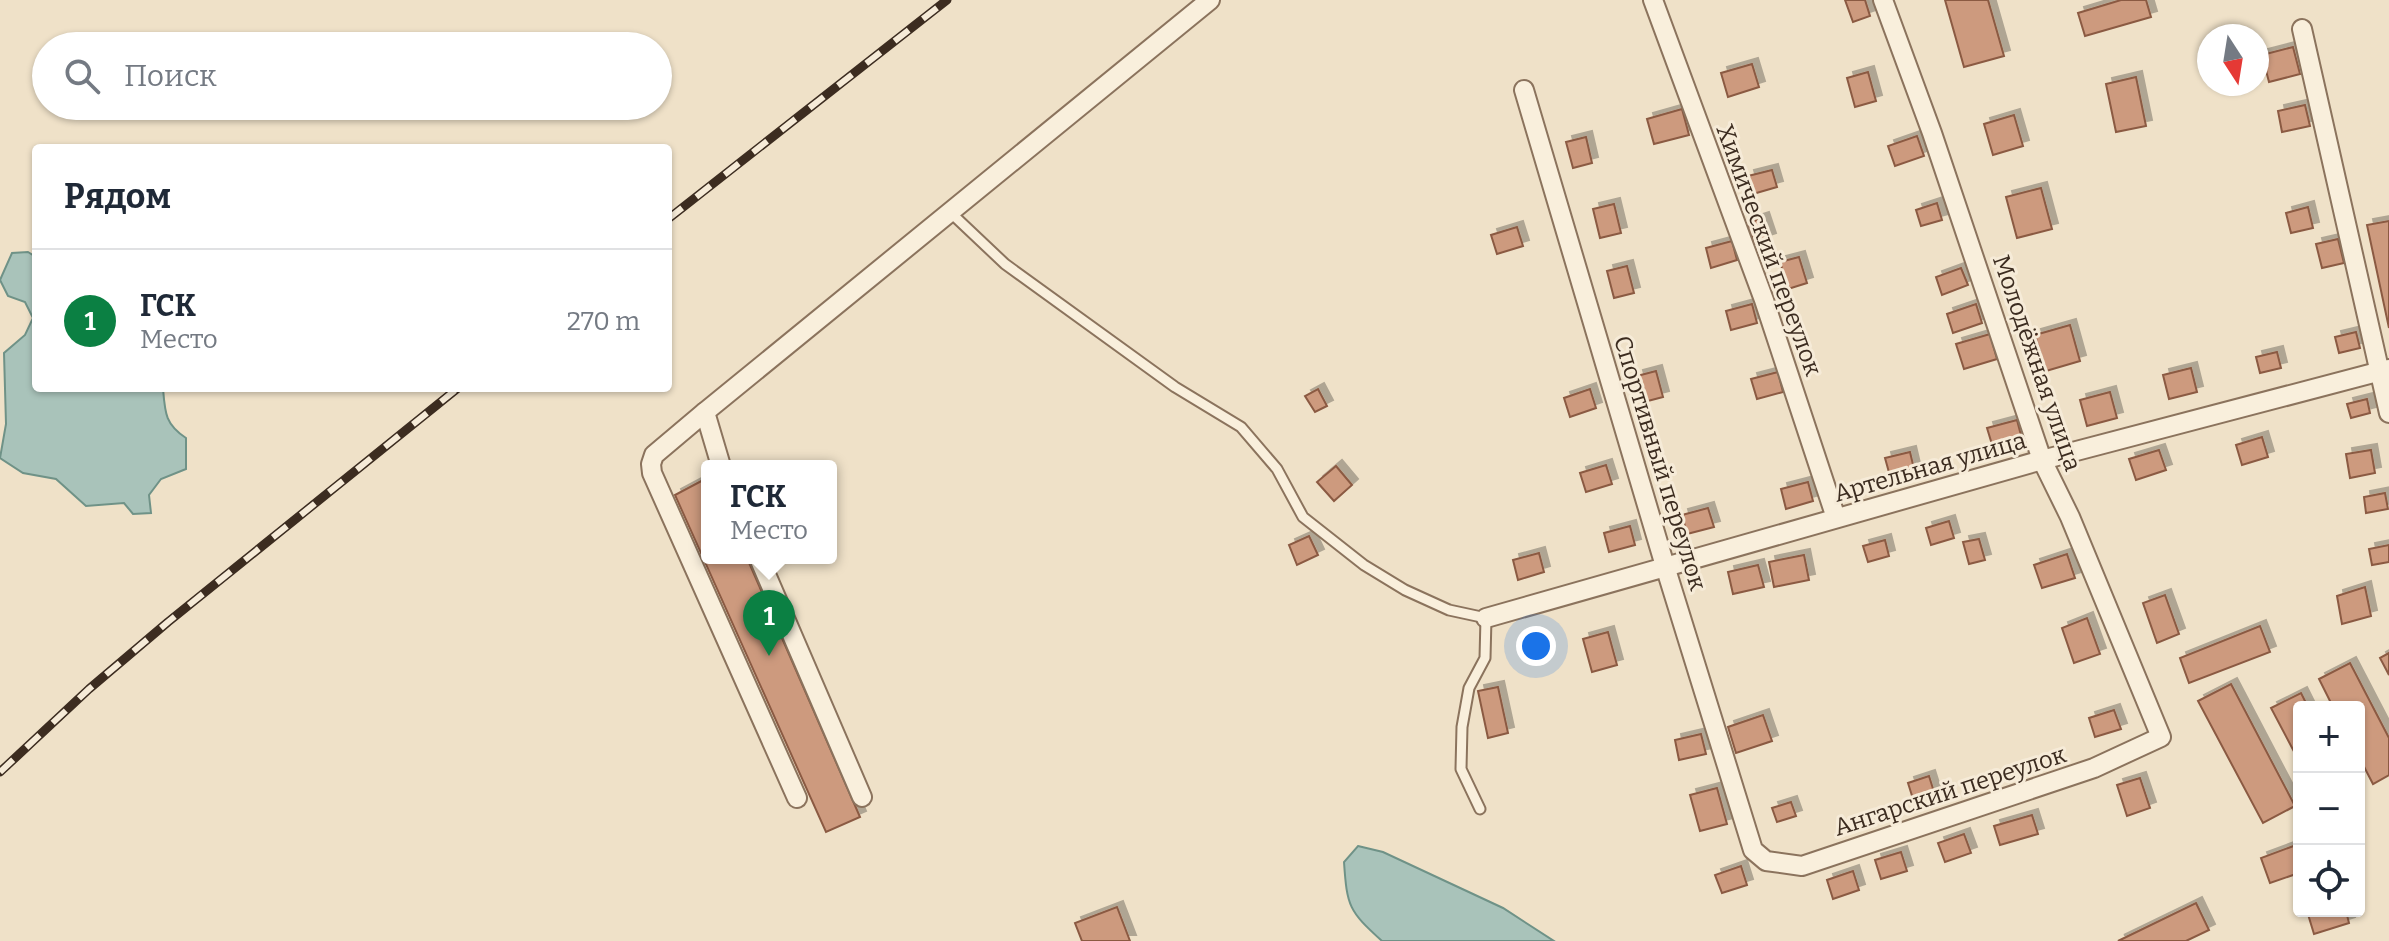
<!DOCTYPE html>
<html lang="ru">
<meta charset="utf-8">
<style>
:root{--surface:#fff;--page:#f6f6f7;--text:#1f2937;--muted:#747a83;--line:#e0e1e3;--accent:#0b8043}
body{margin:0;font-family:Bitter,serif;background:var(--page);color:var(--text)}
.controls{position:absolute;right:24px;bottom:24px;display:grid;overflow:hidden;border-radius:8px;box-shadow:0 2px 6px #0004}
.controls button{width:72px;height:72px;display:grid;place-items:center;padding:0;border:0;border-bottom:2px solid var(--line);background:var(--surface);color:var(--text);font:40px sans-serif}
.compass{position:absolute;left:2197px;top:24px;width:72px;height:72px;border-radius:50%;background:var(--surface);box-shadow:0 2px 6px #0004;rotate:168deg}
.you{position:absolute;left:1536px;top:646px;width:28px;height:28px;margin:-20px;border:6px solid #fff;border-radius:50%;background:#1a73e8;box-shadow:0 0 0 12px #1a73e833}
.badge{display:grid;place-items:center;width:52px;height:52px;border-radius:50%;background:var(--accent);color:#fff;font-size:26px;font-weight:700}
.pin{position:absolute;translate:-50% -66px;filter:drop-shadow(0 2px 4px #0008)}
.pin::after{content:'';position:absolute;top:42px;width:28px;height:24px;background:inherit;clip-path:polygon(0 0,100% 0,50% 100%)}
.popup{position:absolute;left:701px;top:460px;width:136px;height:104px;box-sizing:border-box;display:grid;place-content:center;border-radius:8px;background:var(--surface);filter:drop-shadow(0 2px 6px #0005);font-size:26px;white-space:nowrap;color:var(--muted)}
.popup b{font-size:30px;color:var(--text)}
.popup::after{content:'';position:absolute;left:50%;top:100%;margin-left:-16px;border:16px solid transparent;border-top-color:var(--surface)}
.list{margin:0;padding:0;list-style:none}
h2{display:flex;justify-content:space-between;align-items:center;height:104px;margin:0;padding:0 32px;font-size:34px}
h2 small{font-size:26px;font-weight:400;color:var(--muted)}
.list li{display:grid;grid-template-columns:52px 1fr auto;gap:24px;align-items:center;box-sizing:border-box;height:144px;padding:0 32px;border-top:2px solid var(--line)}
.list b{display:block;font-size:30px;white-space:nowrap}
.list p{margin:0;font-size:26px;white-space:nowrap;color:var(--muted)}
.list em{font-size:26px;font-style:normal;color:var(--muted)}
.icon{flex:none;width:44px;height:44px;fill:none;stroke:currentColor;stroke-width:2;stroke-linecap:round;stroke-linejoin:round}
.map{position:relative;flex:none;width:2389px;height:941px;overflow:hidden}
.search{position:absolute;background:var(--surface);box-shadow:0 2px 6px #0004;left:32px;top:32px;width:640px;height:88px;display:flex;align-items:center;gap:20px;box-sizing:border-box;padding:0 28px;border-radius:44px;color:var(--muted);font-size:30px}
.panel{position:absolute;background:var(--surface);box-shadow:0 2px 6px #0004;left:32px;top:144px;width:640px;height:248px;border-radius:8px}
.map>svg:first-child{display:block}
.water{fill:#a9c3ba;stroke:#6f9287;stroke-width:2}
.building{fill:#cd9a7e;stroke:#8b5a43;stroke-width:2;filter:url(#shadow)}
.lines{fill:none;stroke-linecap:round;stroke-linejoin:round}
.lane-casing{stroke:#8b735d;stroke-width:13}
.street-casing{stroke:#8b735d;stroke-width:22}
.lane{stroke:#f9efdc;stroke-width:9}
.street{stroke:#f9efdc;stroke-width:18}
.rail-casing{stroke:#3c2c20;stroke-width:9}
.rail{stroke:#f6ebd8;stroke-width:6;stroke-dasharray:18;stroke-linecap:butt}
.labels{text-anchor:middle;stroke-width:6;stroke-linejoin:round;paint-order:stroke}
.street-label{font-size:24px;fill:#3c2c20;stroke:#f6ebd8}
</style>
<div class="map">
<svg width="2389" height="941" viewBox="0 0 2389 941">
<defs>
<filter id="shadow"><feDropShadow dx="6" dy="-6" stdDeviation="0" flood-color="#0004"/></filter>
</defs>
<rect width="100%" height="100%" fill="#efe1c8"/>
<!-- water -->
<g class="water">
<path d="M28,252L36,257V388H163C165,413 165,424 186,438V469L161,479L149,495L151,513L133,514L124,503L86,506L56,479L23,473L0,458L6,424L4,353L25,335L33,318L25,302L8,296L0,280L12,253Z"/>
<path d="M1358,846L1383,852L1503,908L1554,941H1382C1349,911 1347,907 1344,862Z"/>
</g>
<!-- building -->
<g class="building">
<polygon points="1845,0 1865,0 1870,16 1853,22"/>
<polygon points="1945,0 1988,0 2004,56 1964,67"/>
<polygon points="2121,0 2146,0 2151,17 2085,36 2078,13"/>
<polygon points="2293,47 2300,74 2269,82 2262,55"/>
<polygon points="1752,64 1759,87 1728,97 1721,73"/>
<polygon points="1868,72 1876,101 1855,107 1847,78"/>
<polygon points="2136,77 2146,126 2116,132 2106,84"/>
<polygon points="2305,105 2310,126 2282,132 2278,111"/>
<polygon points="1682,109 1689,135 1654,144 1647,119"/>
<polygon points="2014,115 2023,146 1993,155 1984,124"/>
<polygon points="1917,136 1924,156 1895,166 1888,146"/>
<polygon points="1586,137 1592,163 1573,168 1566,142"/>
<polygon points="1772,170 1777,187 1753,194 1748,176"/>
<polygon points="2041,188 2052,229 2017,238 2006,197"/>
<polygon points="1937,203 1942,220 1921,226 1916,210"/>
<polygon points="1614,204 1621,233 1600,238 1593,209"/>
<polygon points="2308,207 2313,228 2291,233 2286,213"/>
<polygon points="1763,218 1770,239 1755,244 1748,223"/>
<polygon points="2389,221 2389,328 2367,225"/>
<polygon points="1517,227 1523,246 1497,254 1491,235"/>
<polygon points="2338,239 2344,263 2322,268 2316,244"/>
<polygon points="1732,241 1737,260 1711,268 1706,248"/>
<polygon points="1799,257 1807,283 1788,289 1780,262"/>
<polygon points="1627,266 1634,293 1614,298 1607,271"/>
<polygon points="1961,268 1968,285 1942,295 1936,277"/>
<polygon points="1752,304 1757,323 1731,330 1726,311"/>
<polygon points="1976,304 1982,323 1953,333 1947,314"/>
<polygon points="2070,325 2080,361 2046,371 2035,335"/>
<polygon points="2356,332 2360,348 2339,353 2335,337"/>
<polygon points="1990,334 1997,359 1964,369 1956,344"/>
<polygon points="2277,352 2281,368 2260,373 2256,357"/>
<polygon points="2191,368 2197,392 2169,399 2163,375"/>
<polygon points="1656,371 1663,397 1644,402 1637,376"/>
<polygon points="1778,372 1783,392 1757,399 1751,379"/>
<polygon points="1318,389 1327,406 1315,412 1305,396"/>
<polygon points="1590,389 1596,408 1570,417 1564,398"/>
<polygon points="2110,392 2117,418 2087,426 2080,400"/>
<polygon points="2367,399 2370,413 2351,418 2347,404"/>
<polygon points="2017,420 2023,443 1994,451 1987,428"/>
<polygon points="2262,437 2268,457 2242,465 2236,445"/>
<polygon points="2159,450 2166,470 2136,480 2129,459"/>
<polygon points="2371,450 2375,473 2350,478 2346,454"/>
<polygon points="1910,452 1914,469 1890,476 1885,458"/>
<polygon points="1606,465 1612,484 1586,492 1580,473"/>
<polygon points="1336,466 1352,485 1334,501 1317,482"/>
<polygon points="707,478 707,558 747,558 860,817 826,832 675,495"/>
<polygon points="1808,482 1813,501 1786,509 1781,489"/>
<polygon points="2385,493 2388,509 2366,513 2364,497"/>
<polygon points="1708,508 1714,527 1687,534 1682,515"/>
<polygon points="1949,521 1954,538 1931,545 1926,528"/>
<polygon points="1630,526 1635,545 1609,552 1604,533"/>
<polygon points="1309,536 1318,555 1297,565 1289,545"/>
<polygon points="1979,539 1985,560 1969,564 1963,542"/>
<polygon points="1885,540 1889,556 1868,562 1863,546"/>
<polygon points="2389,545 2389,562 2372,565 2369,549"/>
<polygon points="1539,553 1544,572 1518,580 1513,560"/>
<polygon points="2067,554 2075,578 2042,588 2034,565"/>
<polygon points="1804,555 1809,580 1774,587 1769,562"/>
<polygon points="1758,565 1764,587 1733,594 1728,572"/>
<polygon points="2365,587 2371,616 2342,624 2337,596"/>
<polygon points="2165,595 2179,634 2157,643 2143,603"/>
<polygon points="2087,618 2100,654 2074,663 2062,628"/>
<polygon points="2260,626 2270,652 2189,683 2180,658"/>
<polygon points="1608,632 1617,665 1592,672 1583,639"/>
<polygon points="2389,653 2389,675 2380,658"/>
<polygon points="2350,663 2389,738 2389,775 2373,784 2359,757 2359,707 2333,707 2319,679"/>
<polygon points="2231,684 2295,806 2263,823 2198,701"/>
<polygon points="1498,687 1508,733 1488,738 1478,691"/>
<polygon points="2301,693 2308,707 2299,707 2299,761 2271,708"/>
<polygon points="2114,710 2121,729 2095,737 2089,718"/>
<polygon points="1763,715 1772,741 1736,753 1728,727"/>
<polygon points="1701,734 1706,754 1679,760 1675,740"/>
<polygon points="1929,776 1934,792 1913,799 1908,783"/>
<polygon points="2140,778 2150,808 2127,816 2117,785"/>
<polygon points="1717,788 1727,824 1700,831 1690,795"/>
<polygon points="1791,802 1796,816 1777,822 1772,808"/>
<polygon points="2032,815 2038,834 2000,845 1994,826"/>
<polygon points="1964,834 1971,853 1945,862 1938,843"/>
<polygon points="2299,844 2299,873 2270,883 2261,858"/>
<polygon points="1901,852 1907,871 1881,879 1875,860"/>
<polygon points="1741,866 1747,885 1722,893 1715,875"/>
<polygon points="1853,871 1859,890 1833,899 1827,880"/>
<polygon points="2196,903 2209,930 2186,941 2118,941"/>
<polygon points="1117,907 1130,941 1082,941 1075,923"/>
<polygon points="2307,911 2346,911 2349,923 2314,934"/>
</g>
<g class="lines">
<defs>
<polyline id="lane" points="950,212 1005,264 1175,387 1241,427 1277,469 1303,517 1364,565 1405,590 1449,610 1486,618 1485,658 1469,688 1462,727 1461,769 1480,809"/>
<g id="street">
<polyline points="1653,0 1764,300 1836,518"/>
<polyline points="2302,29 2389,413"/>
<polyline points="1524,90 1665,566 1753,850 1766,861 1802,866 2094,768 2161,737 2070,517 2042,460 1932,133 1883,0"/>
<polyline points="705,412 654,455 651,464 652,473 797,798"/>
<polyline points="721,466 705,412 1210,0"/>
<polyline points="759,558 862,797"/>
<polyline points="1486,618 2042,460 2389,369"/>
</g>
</defs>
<!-- lane casing -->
<use href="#lane" class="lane-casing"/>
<!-- street casing -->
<use href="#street" class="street-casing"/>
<!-- lane -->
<use href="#lane" class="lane"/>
<!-- street -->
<use href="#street" class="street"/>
<defs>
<g id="rail">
<polyline points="668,219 947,0"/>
<polyline points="0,772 89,689 168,622 458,388"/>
</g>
</defs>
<!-- rail casing -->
<use href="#rail" class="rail-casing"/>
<!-- rail -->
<use href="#rail" class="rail"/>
</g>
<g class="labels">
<!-- street labels -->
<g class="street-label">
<text transform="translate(1769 250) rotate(70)" y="8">Химический переулок</text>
<text transform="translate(2037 363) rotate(71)" y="8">Молодёжная улица</text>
<text transform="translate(1660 463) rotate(73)" y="8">Спортивный переулок</text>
<text transform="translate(1930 467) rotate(-16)" y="8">Артельная улица</text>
<text transform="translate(1950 791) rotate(-18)" y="8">Ангарский переулок</text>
</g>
</g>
</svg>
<div class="controls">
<button>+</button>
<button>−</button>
<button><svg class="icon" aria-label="locate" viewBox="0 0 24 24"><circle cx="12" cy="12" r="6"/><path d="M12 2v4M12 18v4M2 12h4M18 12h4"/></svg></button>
</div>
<svg class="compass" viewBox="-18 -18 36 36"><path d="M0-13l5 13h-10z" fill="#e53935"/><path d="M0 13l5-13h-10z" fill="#747a83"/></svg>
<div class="you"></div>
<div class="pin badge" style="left:769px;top:656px">1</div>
<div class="popup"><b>ГСК</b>Место</div>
<div class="search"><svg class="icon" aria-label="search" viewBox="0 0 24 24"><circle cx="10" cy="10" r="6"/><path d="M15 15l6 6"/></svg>Поиск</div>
<section class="panel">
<h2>Рядом<small></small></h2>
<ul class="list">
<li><span class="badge">1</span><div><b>ГСК</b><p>Место</p></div><em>270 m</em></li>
</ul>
</section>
</div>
